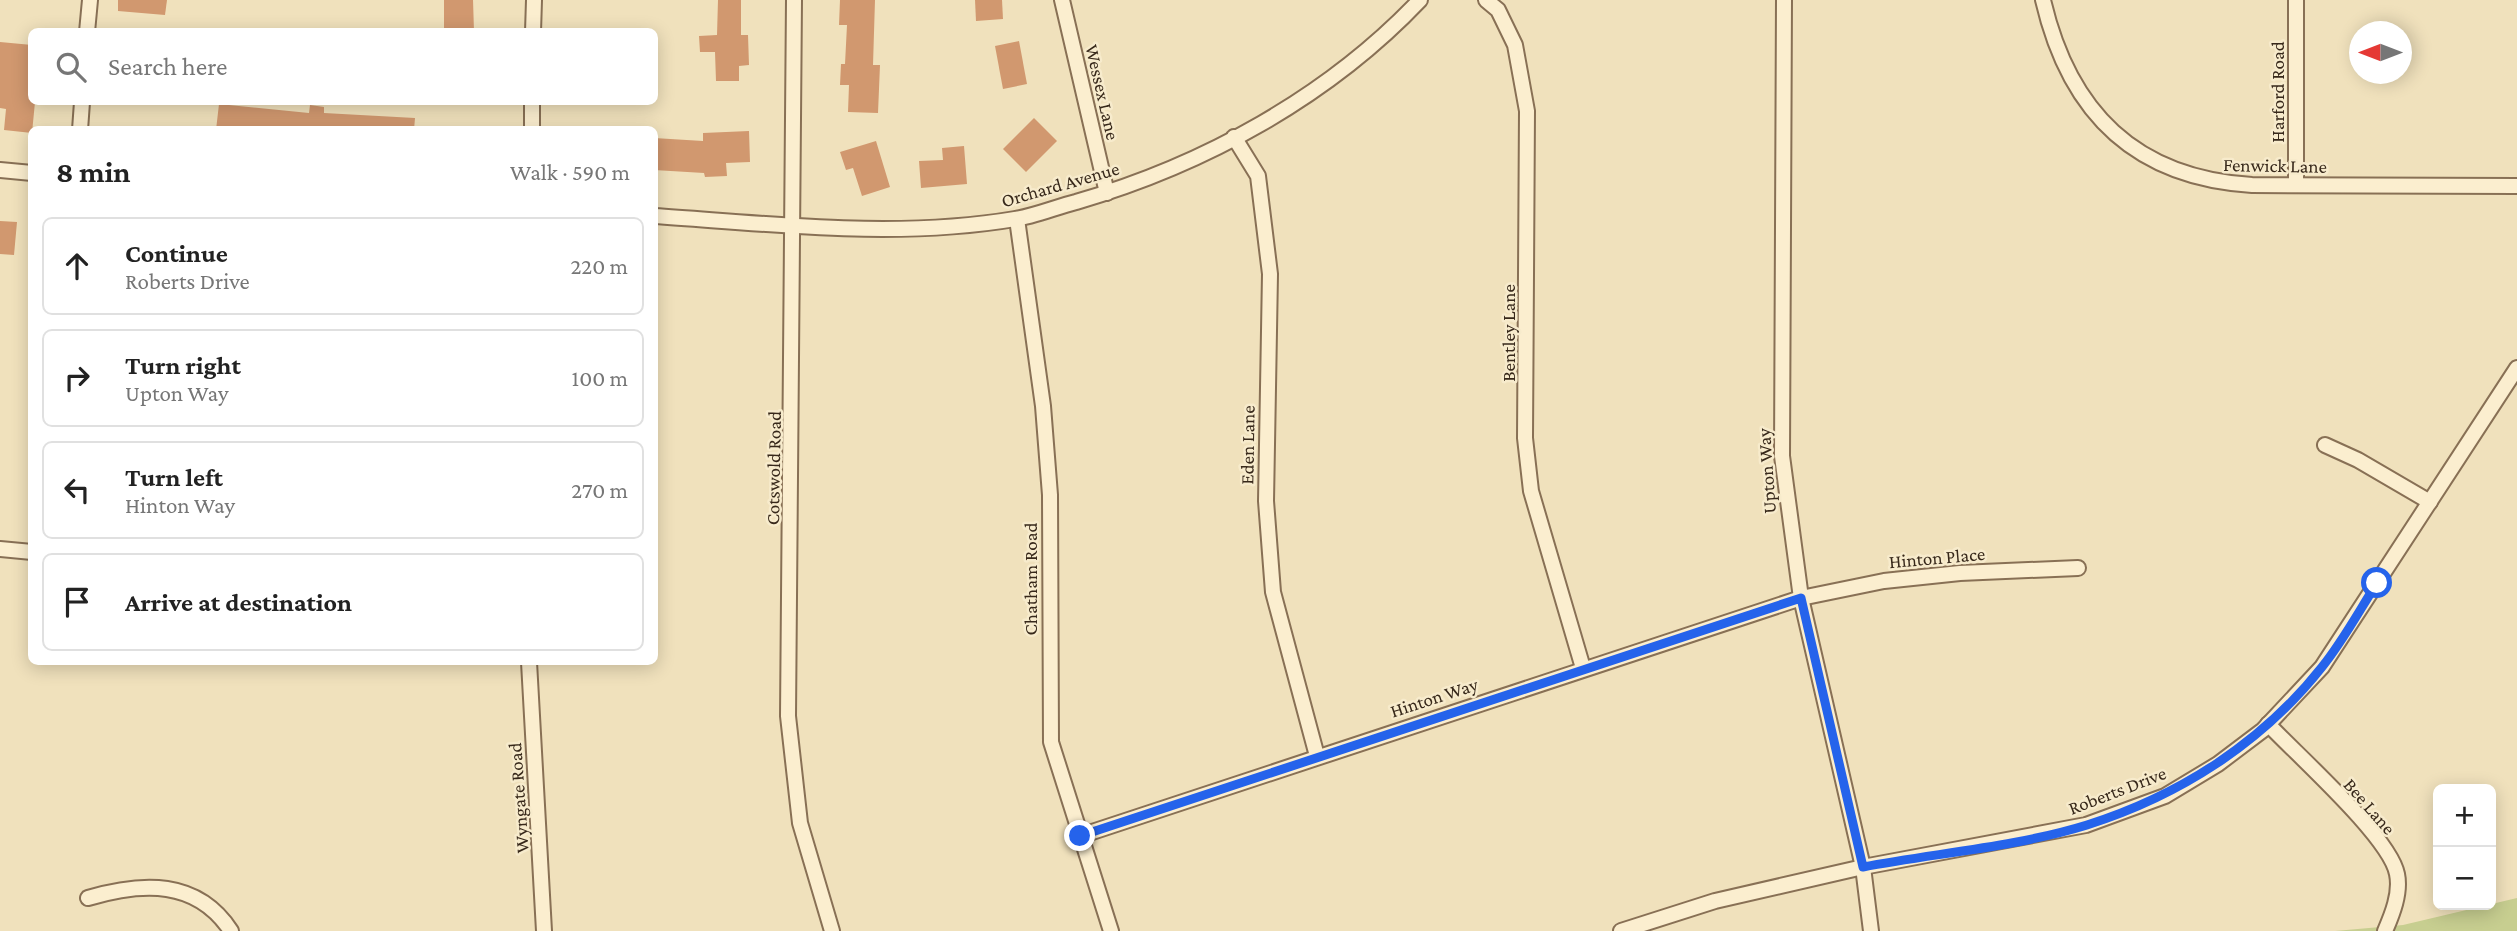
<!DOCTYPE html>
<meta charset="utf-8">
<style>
:root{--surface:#fff;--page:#f6f6f6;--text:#222;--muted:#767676;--line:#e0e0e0}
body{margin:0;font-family:"Crimson Pro",serif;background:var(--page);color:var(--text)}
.controls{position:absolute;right:21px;bottom:21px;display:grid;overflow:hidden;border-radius:10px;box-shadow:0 4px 18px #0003}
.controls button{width:63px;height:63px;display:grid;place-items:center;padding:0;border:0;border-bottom:2px solid var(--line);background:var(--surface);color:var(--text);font:35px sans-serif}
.compass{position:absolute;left:2349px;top:21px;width:63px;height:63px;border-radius:50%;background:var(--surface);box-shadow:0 4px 18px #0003;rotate:270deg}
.stop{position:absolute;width:21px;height:21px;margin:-16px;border:5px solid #2563eb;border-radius:50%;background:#fff}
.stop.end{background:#2563eb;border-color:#fff;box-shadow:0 2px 7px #0008}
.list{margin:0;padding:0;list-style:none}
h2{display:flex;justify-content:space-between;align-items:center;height:91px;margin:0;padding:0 28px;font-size:30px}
h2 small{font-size:23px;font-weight:400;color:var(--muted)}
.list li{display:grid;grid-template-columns:46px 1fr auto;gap:21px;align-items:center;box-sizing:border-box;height:98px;margin:0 14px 14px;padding:0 14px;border:2px solid var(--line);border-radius:10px}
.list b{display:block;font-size:26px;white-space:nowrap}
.list p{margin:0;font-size:23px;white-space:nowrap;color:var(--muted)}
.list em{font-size:23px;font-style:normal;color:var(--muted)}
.icon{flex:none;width:38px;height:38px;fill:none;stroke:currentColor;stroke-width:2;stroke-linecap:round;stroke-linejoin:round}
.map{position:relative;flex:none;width:2517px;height:931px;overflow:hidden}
.search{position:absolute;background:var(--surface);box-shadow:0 4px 18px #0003;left:28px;top:28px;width:630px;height:77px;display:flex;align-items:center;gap:18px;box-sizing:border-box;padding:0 24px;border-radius:10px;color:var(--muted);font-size:26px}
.panel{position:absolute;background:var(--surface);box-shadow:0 4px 18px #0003;left:28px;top:126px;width:630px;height:539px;border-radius:10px}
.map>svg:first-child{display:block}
.green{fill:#c7ce90}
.building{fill:#d1986f}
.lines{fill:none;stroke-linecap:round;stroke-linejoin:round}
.minor-casing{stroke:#887055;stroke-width:18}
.minor{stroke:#fbeecf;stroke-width:14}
.route{stroke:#2563eb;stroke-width:9}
.labels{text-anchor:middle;stroke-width:5;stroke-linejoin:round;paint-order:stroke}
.street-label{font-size:19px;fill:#37281a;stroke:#f7ebcc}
</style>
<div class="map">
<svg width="2517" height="931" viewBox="0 0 2517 931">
<rect width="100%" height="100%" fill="#f0e1bc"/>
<!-- green -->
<polygon class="green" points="2517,898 2517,931 2335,931 2403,925"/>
<!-- building -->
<g class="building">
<polygon points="118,0 167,0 165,15 118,11"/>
<polygon points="444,0 473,0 474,32 444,32"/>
<polygon points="718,0 741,0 741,35 748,35 749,65 739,66 739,81 716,81 715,52 700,52 699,36 717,35"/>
<polygon points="840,0 875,0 873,65 880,65 878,113 848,112 849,85 840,85 841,64 845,64 847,25 839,25"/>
<polygon points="975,0 1002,0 1003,19 976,21"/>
<polygon points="1019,41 1027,84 1003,89 995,46"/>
<polygon points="0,42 32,45 32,102 35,102 32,133 4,130 6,109 0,108"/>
<polygon points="219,104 309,113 310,105 324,107 324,113 415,118 414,130 216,130"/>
<polygon points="1034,118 1057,141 1026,172 1003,149"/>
<polygon points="749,131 750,162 726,163 727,176 705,177 704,173 654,170 654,138 703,141 703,133"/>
<polygon points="876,141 890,187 862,196 853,168 846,170 840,152"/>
<polygon points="964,146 967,184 921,188 919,161 943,160 942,148"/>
<polygon points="0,221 17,222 14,255 0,254"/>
</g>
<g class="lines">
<defs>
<g id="minor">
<polyline points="794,0 788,716 800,823 832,931"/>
<polyline points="1062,0 1107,193"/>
<polyline points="1486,0 1498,10 1515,45 1527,111 1525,438 1531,491 1583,668"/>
<polyline points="1784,0 1782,456 1801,598 1863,867 1871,931"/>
<path d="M2043,0C2069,112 2135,178 2252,185L2517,186"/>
<polyline points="87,32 90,0"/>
<polyline points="533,32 534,0"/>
<polyline points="80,130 82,102"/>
<polyline points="532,130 532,102"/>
<polyline points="1234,137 1258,176 1270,274 1266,501 1273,592 1317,756"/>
<polyline points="0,170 32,173"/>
<polyline points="2296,184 2296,0"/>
<path d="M654,216C773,224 897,239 1015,219C1035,216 1056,207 1076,202C1204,165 1328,97 1420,0"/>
<polyline points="1017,219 1043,406 1050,495 1051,742 1111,931"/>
<polyline points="2325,445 2358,460 2430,502"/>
<polyline points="0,549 32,552"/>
<polyline points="529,662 544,931"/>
<path d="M2268,724C2297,755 2390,837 2397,874C2401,893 2392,915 2385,931"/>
<polyline points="1080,836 1801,598 1884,581 1960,573 2078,568"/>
<path d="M88,898C142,882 197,879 231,931"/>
<polyline points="1621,931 1715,901 1863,867 2086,825 2165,796 2218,764 2263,730 2322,667 2517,368"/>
</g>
</defs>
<!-- minor casing -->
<use href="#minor" class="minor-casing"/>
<!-- minor -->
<use href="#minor" class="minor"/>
</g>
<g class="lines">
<!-- route -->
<path class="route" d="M1080,836L1801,598L1863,867C1937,853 2016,847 2087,825C2179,796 2262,743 2322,667C2343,641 2359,611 2377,583"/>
</g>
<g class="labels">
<!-- street labels -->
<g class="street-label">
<text transform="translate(1103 92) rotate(77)" y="7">Wessex Lane</text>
<text transform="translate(2277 92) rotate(-90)" y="7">Harford Road</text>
<text transform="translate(2275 165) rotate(1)" y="7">Fenwick Lane</text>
<text transform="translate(1060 184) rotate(-16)" y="7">Orchard Avenue</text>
<text transform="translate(1508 333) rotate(-90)" y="7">Bentley Lane</text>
<text transform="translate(1247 445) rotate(-89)" y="7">Eden Lane</text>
<text transform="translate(773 468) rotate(-89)" y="7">Cotswold Road</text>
<text transform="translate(1766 471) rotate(-94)" y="7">Upton Way</text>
<text transform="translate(1937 557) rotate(-5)" y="7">Hinton Place</text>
<text transform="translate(1030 579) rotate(-90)" y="7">Chatham Road</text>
<text transform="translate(1434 697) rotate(-18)" y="7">Hinton Way</text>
<text transform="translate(2117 790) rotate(-21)" y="7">Roberts Drive</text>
<text transform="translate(518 798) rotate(-94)" y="7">Wyngate Road</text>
<text transform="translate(2370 806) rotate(49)" y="7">Bee Lane</text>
</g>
</g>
</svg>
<div class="controls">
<button>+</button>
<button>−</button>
</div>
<svg class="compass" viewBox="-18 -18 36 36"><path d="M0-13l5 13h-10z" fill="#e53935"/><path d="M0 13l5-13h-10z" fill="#767676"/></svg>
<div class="stop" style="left:2377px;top:583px"></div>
<div class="stop end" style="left:1080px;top:836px"></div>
<div class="search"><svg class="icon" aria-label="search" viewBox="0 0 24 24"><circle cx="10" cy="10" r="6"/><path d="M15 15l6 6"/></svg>Search here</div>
<section class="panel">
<h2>8 min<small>Walk · 590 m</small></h2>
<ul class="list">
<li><svg class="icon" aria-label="ahead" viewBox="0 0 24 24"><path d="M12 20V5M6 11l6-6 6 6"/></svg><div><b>Continue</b><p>Roberts Drive</p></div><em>220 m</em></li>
<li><svg class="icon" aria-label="right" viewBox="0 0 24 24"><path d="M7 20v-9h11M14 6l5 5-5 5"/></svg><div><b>Turn right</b><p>Upton Way</p></div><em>100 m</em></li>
<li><svg class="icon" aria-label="left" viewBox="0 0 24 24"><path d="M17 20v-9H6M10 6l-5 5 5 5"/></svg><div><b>Turn left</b><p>Hinton Way</p></div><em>270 m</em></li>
<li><svg class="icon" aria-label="arrive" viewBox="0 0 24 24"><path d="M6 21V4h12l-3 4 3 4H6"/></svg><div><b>Arrive at destination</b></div></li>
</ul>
</section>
</div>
